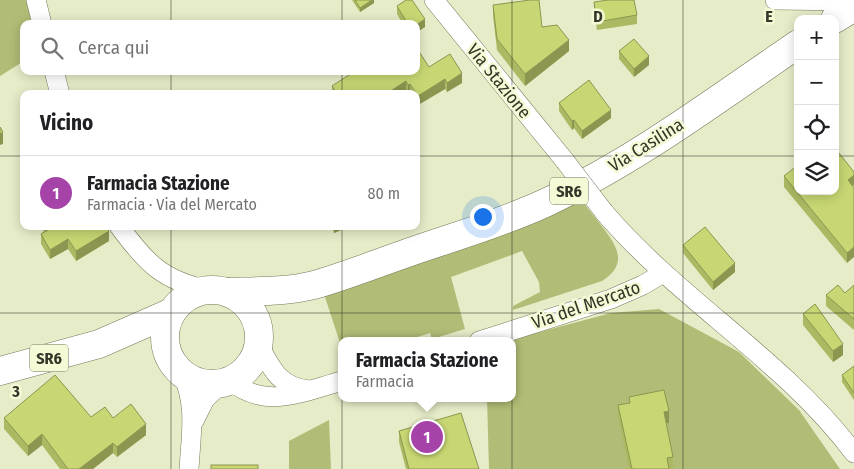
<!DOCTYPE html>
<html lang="it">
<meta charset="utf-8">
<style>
:root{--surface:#fff;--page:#f6f6f6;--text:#202124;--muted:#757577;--line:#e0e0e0;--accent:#a543a9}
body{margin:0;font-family:"Fira Sans Condensed",sans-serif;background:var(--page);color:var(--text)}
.controls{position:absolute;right:15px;top:15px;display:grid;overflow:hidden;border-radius:10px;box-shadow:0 2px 12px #0003}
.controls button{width:45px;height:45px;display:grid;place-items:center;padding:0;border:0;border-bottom:1px solid var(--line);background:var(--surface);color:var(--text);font:25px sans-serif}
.you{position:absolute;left:482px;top:216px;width:18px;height:18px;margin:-12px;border:4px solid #fff;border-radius:50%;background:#1a73e8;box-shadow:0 0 0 8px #1a73e833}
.badge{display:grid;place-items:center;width:32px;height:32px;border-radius:50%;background:var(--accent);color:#fff;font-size:16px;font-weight:700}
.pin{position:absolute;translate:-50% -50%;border:2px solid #fff;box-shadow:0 1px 5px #0006}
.popup{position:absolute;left:338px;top:337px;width:178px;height:65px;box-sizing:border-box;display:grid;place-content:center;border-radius:10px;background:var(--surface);filter:drop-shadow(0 1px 4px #0005);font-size:16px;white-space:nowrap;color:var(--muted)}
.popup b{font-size:19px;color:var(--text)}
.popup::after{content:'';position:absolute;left:50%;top:100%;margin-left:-10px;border:10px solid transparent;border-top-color:var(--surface)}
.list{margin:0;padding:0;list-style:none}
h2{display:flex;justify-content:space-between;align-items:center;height:65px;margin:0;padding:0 20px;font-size:21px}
h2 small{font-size:16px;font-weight:400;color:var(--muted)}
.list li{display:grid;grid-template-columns:32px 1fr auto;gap:15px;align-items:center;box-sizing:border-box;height:75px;padding:0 20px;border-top:1px solid var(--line)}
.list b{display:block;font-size:19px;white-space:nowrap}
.list p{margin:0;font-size:16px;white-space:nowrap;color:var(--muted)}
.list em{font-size:16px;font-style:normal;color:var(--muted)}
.icon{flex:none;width:28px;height:28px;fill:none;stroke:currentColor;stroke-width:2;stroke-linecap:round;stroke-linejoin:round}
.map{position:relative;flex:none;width:854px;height:469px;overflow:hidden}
.search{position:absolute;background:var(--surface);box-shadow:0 2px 12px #0003;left:20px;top:20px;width:400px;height:55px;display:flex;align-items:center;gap:12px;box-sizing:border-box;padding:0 18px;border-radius:10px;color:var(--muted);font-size:19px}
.panel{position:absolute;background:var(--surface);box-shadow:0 2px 12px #0003;left:20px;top:90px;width:400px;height:140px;border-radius:10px}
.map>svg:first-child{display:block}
.green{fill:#b1bc76}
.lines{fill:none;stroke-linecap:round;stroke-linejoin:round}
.minor-casing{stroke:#747a59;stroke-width:20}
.primary-casing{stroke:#747a59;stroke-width:29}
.minor{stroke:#fff;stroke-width:19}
.primary{stroke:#fff;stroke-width:28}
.minor-bridge-casing{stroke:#747a59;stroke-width:20;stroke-linecap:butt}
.minor-bridge{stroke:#fff;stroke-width:19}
.wall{fill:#acb963}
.shaded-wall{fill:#8c9650}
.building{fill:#c8d773;stroke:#8c9650}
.grid{fill:none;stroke:#333628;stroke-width:1;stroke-opacity:0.55}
.labels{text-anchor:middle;stroke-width:5;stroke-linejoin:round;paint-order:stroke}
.shield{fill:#f3fad5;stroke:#6d715c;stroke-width:1}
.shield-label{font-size:16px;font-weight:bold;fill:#333628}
.street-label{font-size:18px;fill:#333628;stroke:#f3fad5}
.grid-label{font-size:16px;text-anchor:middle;font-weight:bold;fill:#333628;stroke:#f3fad5;stroke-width:5;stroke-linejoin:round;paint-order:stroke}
</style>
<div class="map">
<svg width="854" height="469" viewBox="0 0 854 469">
<rect width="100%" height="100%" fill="#e6ecc8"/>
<!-- green -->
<g class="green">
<polygon points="0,0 27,0 33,24 24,24 24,61 0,76"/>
<path d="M578,196C586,206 593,215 601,225C616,245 630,263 602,281L513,310V306L540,292L539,282L522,251L451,277L465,329L432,339L430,333L405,341H342V349L324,294Z"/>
<polygon points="659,309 739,352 799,410 840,469 489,469 487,398 512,398 512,341 506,341 611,313"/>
<polygon points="329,420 331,469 289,469 289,441"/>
</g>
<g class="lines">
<defs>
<g id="minor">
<polyline points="36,0 42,24"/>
<polyline points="434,0 565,161"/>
<polyline points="775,0 854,1"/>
<polyline points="54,71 60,94"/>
<path d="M604,212C680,301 784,360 854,453"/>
<path d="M119,226C146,263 163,281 209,290"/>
<polyline points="479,341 611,299 643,285 663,273"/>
<path d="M259,345C271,368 279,387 309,390"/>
<path d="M182,373C197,405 191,435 189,469"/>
<path d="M230,381C267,410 301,392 342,381"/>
<polyline points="194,421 205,399 222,383"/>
</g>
<g id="primary">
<polyline points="835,19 854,7"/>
<circle cx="212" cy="337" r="47"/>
<path d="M227,292C256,291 286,292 314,285C346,276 378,263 410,252C456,236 502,223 545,203C635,161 716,100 798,44"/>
<polyline points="0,371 99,344 172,312"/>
</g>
</defs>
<!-- minor casing -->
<use href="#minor" class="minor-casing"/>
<!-- primary casing -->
<use href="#primary" class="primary-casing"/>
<!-- minor -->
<use href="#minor" class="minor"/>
<!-- primary -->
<use href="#primary" class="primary"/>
<defs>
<polyline id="minor-bridge" points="565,161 604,212"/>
</defs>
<!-- minor-bridge casing -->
<use href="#minor-bridge" class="minor-bridge-casing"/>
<!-- minor-bridge -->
<use href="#minor-bridge" class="minor-bridge"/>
</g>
<!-- wall -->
<g class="wall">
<polygon points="352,0 374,0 374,3 360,12"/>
<polygon points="594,2 637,15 637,24 597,30 594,11"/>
<polygon points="493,5 542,27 569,51 525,86 497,50 493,16"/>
<polygon points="397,6 425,27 416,24 403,24 397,14"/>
<polygon points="619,51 649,65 634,77 619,59"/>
<polygon points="429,67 462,83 447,92 445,89 418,105 416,102 416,94 411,94 410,93 408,94 406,91 401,94 332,94 332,86"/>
<polygon points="559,103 611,118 582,139 574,128 572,130 559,111"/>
<polygon points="854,172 854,185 853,186 847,263 784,187 784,176"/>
<polygon points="24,185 24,199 22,196 22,186"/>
<polygon points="40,226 106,226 109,241 76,261 68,249 50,259 41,244 41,234 44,232"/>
<polygon points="332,226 348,226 348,227 334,233"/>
<polygon points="683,245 735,272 713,290 683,253"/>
<polygon points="854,285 854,330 826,306 826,295 845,293"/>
<polygon points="803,314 843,355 833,362 803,325"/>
<polygon points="854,366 854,400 842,382 842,375"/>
<polygon points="629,397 669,423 666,423 673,457 673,468 629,469 618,417 618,405 629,403"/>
<polygon points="91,417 113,418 146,435 117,457 113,453 93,469 60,469 42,445 28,456 4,429 4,418"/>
<polygon points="399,431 479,469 406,469 399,442"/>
</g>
<!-- shaded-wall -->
<g class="shaded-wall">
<polygon points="372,0 374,0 374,3 360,12 360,8"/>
<polygon points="425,19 425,27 416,33 416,25"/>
<polygon points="569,40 569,51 525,86 525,74"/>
<polygon points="649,56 649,65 634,77 634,69"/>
<polygon points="462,73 462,83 447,92 447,83"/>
<polygon points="445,79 445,89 418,105 418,96"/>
<polygon points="406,81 406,91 401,94 386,94"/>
<polygon points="410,84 410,93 408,94 408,85"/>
<polygon points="611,110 611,118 582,139 582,131"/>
<polygon points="574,120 574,128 572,130 572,121"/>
<polygon points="3,132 3,144 0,145 0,134"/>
<polygon points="854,175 854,185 848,190 848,180"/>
<polygon points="334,226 348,226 348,227 334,233"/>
<polygon points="109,231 109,241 76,261 76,251"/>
<polygon points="68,239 68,249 50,259 50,250"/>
<polygon points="854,247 854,257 847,263 847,253"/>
<polygon points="735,263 735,272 713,290 713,282"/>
<polygon points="843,344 843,355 833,362 833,351"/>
<polygon points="669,411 669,423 664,424 664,412"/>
<polygon points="146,424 146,435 117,457 117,447"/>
<polygon points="42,434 42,445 28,456 28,446"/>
<polygon points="113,443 113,453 93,469 79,469"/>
</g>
<!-- building -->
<g class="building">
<polygon points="355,0 372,0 360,8"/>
<polygon points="406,0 412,0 425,19 416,25 416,24 408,24 397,6"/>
<polygon points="530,0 539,0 542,27 557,25 569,40 525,74 497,39 493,5"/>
<polygon points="608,0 634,0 637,15 597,22 594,2"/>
<polygon points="634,39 649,56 634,69 619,51"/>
<polygon points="416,47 429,67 450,54 462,73 447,83 445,79 418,96 410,84 408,85 406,81 386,94 337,94 332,86 355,71 416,71"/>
<polygon points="589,80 611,110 582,131 574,120 572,121 559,103"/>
<polygon points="0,127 3,132 0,134"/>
<polygon points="835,148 854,172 854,175 848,180 854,188 854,247 847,253 784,176 798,165 798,191 835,191"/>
<polygon points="46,226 106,226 109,231 76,251 68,239 50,250 41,234 48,230"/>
<polygon points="705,227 735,263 713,282 683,245"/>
<polygon points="838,285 845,293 854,285 854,319 826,295"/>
<polygon points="815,304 843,344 833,351 803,314"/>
<polygon points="854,366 854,393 842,375"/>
<polygon points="55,375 91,417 105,407 113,418 131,404 146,424 117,447 113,443 79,469 68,469 42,434 28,446 4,418"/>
<polygon points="664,390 669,411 664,412 673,457 667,458 669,469 632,469 618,405 630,403 629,397"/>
<polygon points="461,413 479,469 409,469 399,431"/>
<rect x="211" y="465" width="47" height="4"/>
</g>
<!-- grid -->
<path class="grid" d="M171,0V24M342,0V24M512,0V469M683,0V469M171,71V94M342,71V94M0,156H24M416,156H798M835,156H854M171,226V469M342,226V469M0,313H854"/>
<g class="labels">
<!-- shield labels -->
<g class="shield">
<rect x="550" y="177.5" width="38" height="27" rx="4"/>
<rect x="30" y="344.5" width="38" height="27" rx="4"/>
</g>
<g class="shield-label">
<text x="569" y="197">SR6</text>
<text x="49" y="364">SR6</text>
</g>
<!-- street labels -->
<g class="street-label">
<text transform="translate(499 81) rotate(51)" y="6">Via Stazione</text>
<text transform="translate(646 145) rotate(-32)" y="6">Via Casilina</text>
<text transform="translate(586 305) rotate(-19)" y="6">Via del Mercato</text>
</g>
</g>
<g class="grid-label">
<text x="598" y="22">D</text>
<text x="769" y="22">E</text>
<text x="16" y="397">3</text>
</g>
</svg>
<div class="controls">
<button>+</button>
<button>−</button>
<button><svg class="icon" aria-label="locate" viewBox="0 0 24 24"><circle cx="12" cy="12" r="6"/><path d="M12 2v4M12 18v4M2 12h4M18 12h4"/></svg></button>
<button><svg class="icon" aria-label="layers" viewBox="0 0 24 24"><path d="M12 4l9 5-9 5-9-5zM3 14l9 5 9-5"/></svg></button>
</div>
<div class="you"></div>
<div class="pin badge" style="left:427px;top:437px">1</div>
<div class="popup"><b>Farmacia Stazione</b>Farmacia</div>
<div class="search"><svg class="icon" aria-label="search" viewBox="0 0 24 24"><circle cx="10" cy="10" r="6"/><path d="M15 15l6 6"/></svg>Cerca qui</div>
<section class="panel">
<h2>Vicino<small></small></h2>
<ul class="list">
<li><span class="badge">1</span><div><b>Farmacia Stazione</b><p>Farmacia · Via del Mercato</p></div><em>80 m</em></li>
</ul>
</section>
</div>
